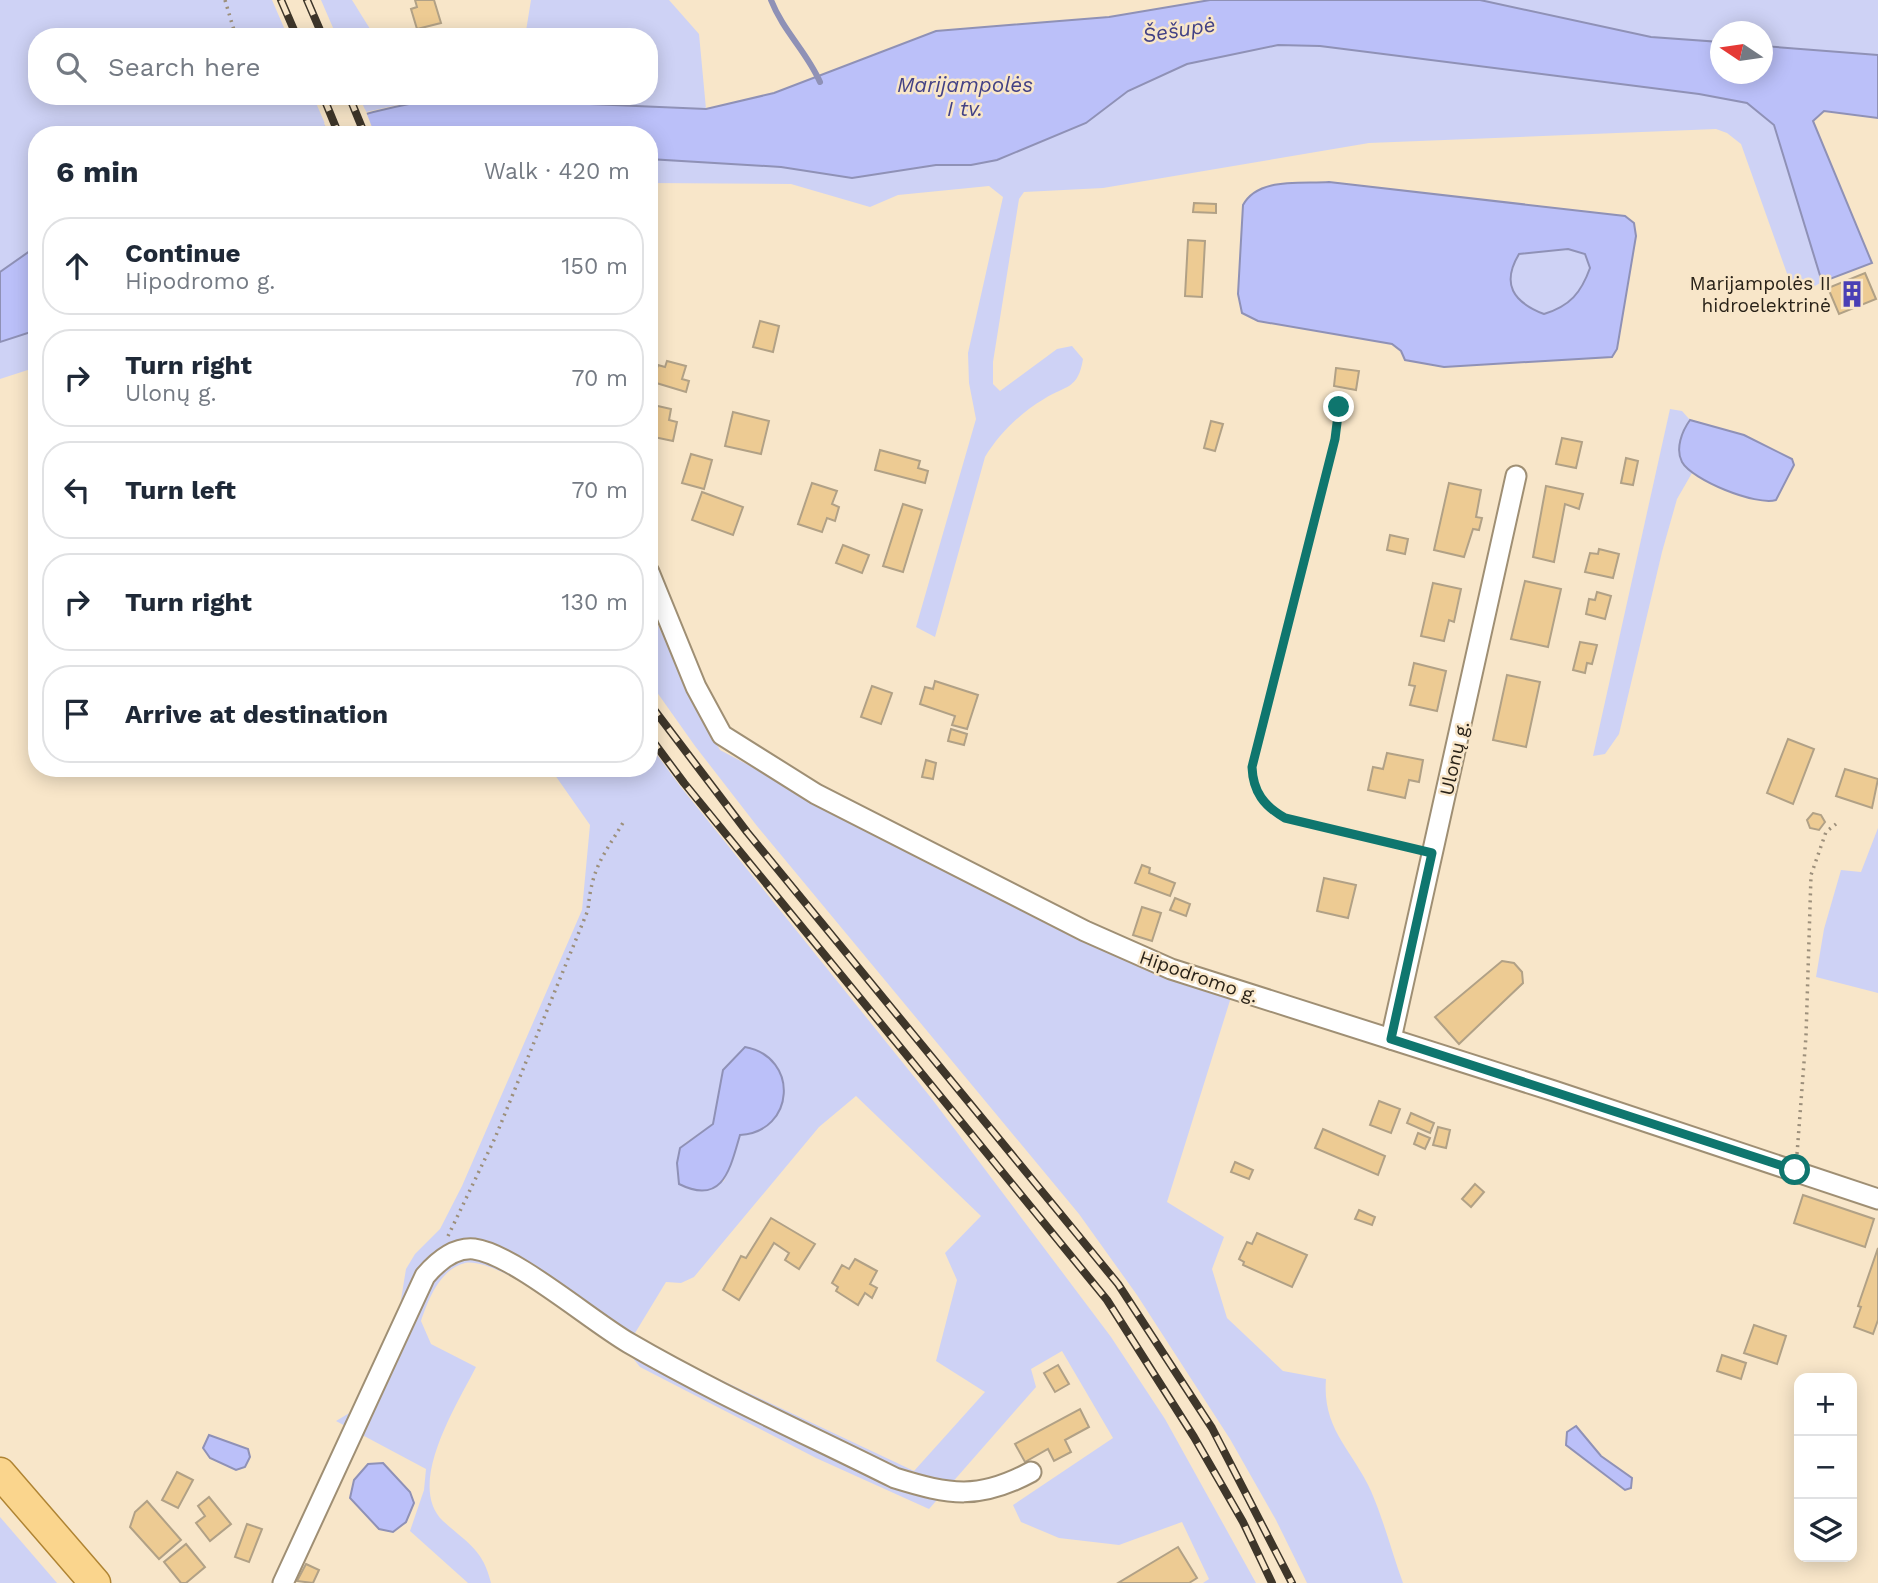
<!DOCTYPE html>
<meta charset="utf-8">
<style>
:root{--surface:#fff;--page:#f2f2f3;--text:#1f2937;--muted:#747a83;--line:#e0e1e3}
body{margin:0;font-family:"Work Sans",sans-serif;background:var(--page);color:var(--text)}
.controls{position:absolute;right:21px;bottom:21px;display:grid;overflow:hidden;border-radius:14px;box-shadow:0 4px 18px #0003}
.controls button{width:63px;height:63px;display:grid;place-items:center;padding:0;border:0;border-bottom:2px solid var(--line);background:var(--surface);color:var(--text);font:35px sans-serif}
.compass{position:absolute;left:1710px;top:21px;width:63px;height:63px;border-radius:50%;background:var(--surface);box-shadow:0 4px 18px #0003;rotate:283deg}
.stop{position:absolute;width:21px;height:21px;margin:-16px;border:5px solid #0f766e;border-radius:50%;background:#fff}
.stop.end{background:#0f766e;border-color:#fff;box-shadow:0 2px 7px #0008}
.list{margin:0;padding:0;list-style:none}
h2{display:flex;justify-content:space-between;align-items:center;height:91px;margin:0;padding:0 28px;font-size:30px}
h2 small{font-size:23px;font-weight:400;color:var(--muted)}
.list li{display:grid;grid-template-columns:46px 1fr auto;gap:21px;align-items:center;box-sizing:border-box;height:98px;margin:0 14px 14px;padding:0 14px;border:2px solid var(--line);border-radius:28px}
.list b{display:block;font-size:26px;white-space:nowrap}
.list p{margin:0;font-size:23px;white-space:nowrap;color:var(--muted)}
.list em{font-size:23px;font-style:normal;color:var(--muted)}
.icon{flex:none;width:38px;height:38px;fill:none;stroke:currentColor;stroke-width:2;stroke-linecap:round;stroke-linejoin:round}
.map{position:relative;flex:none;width:1878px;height:1583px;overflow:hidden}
.search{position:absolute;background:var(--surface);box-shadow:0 4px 18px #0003;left:28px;top:28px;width:630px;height:77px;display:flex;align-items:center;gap:18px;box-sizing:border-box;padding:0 24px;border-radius:28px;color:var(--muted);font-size:26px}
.panel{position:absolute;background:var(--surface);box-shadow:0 4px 18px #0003;left:28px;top:126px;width:630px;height:651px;border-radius:28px}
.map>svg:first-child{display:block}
.green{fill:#ced2f5;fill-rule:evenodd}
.water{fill:#bbc0f9;stroke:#8f91b6;stroke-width:2;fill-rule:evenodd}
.pier{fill:#f8e6c9}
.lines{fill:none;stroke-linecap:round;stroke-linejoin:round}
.stream{stroke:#8f91b6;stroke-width:6}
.building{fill:#edcb93;stroke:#b1a186;stroke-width:2}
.street-casing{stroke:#9f8f74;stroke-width:23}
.primary-casing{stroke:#af8433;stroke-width:33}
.path{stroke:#9c8f7b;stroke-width:3.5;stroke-dasharray:2 5;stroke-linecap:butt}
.street{stroke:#fff;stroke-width:19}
.primary{stroke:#fad58d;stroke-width:30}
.rail-casing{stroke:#3e362a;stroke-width:8}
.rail{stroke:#f8e6c9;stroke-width:5;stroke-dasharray:16;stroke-linecap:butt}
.route{stroke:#0f766e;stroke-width:9}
.labels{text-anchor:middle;stroke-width:5;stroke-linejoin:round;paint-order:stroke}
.poi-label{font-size:19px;fill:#292218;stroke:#f8e6c9;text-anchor:end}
.street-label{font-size:19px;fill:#292218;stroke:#f8e6c9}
.water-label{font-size:21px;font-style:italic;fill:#424185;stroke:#f8e6c9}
</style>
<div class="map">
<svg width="1878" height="1583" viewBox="0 0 1878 1583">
<rect width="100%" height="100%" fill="#f8e6c9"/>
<!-- green -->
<g class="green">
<polygon points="0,0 272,0 288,37 37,37 37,96 313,96 326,126 303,135 37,135 37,246 0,272"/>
<polygon points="321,0 352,0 375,37 337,37"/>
<polygon points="531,0 669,0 699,34 706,109 449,98 406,103 366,112 359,96 649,96 649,37 525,37"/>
<polygon points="1480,0 1878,0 1878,55 1763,46 1762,32 1720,32 1720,42 1651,37"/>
<path d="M1278,45L1320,46L1699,94L1747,103L1774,125L1822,282L1806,291L1790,282L1741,144L1727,133L1716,129L1369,143L1103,188L1024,192L1019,199L993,362V384L1000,391L1057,349L1072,346L1083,359C1078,390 1066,385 1044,399C1020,413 999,434 985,457L935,637L916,627L976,419L969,383L968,353L1003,197L989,186L898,195L870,207L791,184L649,183V159L781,167L852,178L936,165H971L997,160L1086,123L1128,91L1187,64Z"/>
<path d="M1568,249L1585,254L1590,268C1580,293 1570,306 1544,314C1513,301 1501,285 1519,254Z"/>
<polygon points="37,330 37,367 0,379 0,342"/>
<polygon points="1670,409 1682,411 1690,420 1685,428 1681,460 1692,473 1677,499 1662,552 1619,734 1605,754 1593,756"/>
<path d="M649,606L702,719L720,750L884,837L1232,994L1167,1202L1224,1237L1212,1269L1227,1318L1283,1371L1326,1379C1322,1430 1352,1449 1371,1491C1384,1521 1392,1553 1403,1583H1307L1276,1520L1230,1439L1137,1295L1079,1214L757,826L695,746L649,681Z"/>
<path d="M649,744L680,786L932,1099L1111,1337L1165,1419L1256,1583H1203L1209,1579L1182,1522L1119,1545L1059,1538L1021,1522L1013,1505L1113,1438L1062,1351L1031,1369L1036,1387L929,1509L816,1458L640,1367L628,1352C596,1332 498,1256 465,1263C440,1269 428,1300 421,1321L431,1344L476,1367C458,1403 405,1485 443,1521C467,1543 483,1549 491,1583H468L410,1531L424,1490L426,1469L336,1421L351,1412L397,1324L406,1269L415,1254L440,1229L462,1186L582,910L590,825L550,768H649ZM856,1096L981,1216L945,1253L957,1280L936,1361L985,1392L914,1471L632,1338L666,1282L681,1283L694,1277L819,1127ZM713,1124L740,1135L724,1181L702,1191L685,1143Z"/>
<polygon points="1878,828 1878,993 1816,977 1824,929 1841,870 1861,872"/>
<polygon points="0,1517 57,1583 0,1583"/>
</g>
<!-- water -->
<g class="water">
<path d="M1210,0H1480L1651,37L1720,42V74H1762L1763,46L1878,55V118L1824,111L1813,121L1872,263L1822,282L1774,125L1747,103L1699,94L1320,46L1278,45L1187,64L1128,91L1086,123L997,160L971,165H936L852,178L781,167L649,159V135H303C351,116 397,104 449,98L706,109L774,93L936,31L1109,17Z"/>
<path d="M1329,182L1625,216L1634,223L1636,236L1617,349L1612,357L1444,367L1405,360L1401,351L1392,344L1258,321L1242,313L1238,294L1243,205C1258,177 1301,184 1329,182ZM1568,249L1585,254L1590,268C1581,293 1570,306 1544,314C1513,302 1501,284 1519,254Z"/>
<polygon points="37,246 37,330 0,342 0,272"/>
<path d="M1690,420L1744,435L1792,459L1794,465L1776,500C1756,506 1692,480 1682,462C1675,449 1682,431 1690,420Z"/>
<path d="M745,1047C800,1057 795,1132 740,1135C730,1169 723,1206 679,1184L677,1163L680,1148L713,1124L723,1070Z"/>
<polygon points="1576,1426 1601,1456 1632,1478 1631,1488 1625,1490 1566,1445 1567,1432"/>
<polygon points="209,1435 248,1449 250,1457 245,1467 236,1470 210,1458 203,1448"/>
<polygon points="383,1463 410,1492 414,1503 406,1522 393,1532 379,1529 350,1498 354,1480 368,1464"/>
</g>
<!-- pier -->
<polygon class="pier" points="365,109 375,135 329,135 324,123"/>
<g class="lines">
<!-- stream -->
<path class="stream" d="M771,0C783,31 807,52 820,82"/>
</g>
<!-- building -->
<g class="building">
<polygon points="415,0 434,0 441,23 417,29 411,9 417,7"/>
<polygon points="1194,203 1216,204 1216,213 1193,212"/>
<polygon points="1188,240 1205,241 1202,297 1185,296"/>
<polygon points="1865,273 1876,299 1839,314 1828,288"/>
<polygon points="760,321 779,326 773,352 753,347"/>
<polygon points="667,361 686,366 682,379 689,381 686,392 653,382 658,365 665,367"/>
<polygon points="1336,368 1359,371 1356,390 1334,386"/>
<polygon points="649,404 671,409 669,420 677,422 673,441 649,436"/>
<polygon points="733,412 769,421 761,454 725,446"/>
<polygon points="1211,421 1223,424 1215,451 1204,448"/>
<polygon points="1562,438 1582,442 1576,468 1556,464"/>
<polygon points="880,450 920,461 918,468 928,471 925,483 875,470"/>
<polygon points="691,454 712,460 704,489 682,483"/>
<polygon points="1626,458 1638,461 1633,485 1621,483"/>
<polygon points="812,483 837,491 832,504 839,507 835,521 827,518 822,532 798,524"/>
<polygon points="1449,483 1481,490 1476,517 1482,518 1479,530 1473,529 1464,557 1434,550"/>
<polygon points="1546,486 1583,494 1579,509 1565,504 1554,562 1533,557"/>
<polygon points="702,492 743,507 733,535 692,520"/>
<polygon points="903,504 922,510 903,572 883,566"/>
<polygon points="1390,535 1408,539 1405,554 1387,550"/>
<polygon points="843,545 869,555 862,573 836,563"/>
<polygon points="1599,549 1619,554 1613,578 1585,572 1590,553 1598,554"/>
<polygon points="1525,581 1561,589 1548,647 1511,639"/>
<polygon points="1433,583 1461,589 1454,622 1449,620 1444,641 1421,636"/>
<polygon points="1597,592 1611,596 1605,619 1586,614 1589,599 1595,600"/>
<polygon points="1580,642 1597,645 1592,664 1587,663 1585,673 1573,670"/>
<polygon points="1414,663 1446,671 1437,711 1410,705 1415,686 1409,685"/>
<polygon points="1507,675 1540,682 1526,747 1493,740"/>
<polygon points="935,681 978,695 967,729 952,725 955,716 920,704 925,687 933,689"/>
<polygon points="872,686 892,693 881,724 861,717"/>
<polygon points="951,729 967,734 964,745 948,741"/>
<polygon points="1788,739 1814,749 1793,804 1767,793"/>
<polygon points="1387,753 1423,760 1419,782 1409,780 1405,798 1368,790 1373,767 1383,769"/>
<polygon points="926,760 936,763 933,779 922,777"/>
<polygon points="1845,769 1878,779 1872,808 1836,796"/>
<polygon points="1813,813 1821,815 1825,822 1819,830 1810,828 1807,820"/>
<polygon points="1142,865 1150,868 1149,873 1175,883 1170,896 1135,883"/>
<polygon points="1324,878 1356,885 1348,918 1317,911"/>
<polygon points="1175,898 1190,904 1186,916 1170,910"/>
<polygon points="1142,907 1161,913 1152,941 1133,935"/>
<polygon points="1502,961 1514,963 1522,972 1523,983 1459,1044 1435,1017"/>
<polygon points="1379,1101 1400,1109 1391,1133 1370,1125"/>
<polygon points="1411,1113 1434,1123 1430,1133 1407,1123"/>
<polygon points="1438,1127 1450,1130 1446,1148 1433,1145"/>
<polygon points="1323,1129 1385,1156 1378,1175 1315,1148"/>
<polygon points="1418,1133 1430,1138 1425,1149 1414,1144"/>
<polygon points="1235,1162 1253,1170 1249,1179 1231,1172"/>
<polygon points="1475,1184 1484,1192 1471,1207 1462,1199"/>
<polygon points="1803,1195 1874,1219 1865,1247 1794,1223"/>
<polygon points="1359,1210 1375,1217 1372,1225 1355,1219"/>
<polygon points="771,1218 815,1244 799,1269 785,1260 789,1253 774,1243 739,1300 723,1290 741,1256 746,1258"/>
<polygon points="1257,1233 1307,1255 1292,1287 1243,1265 1244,1262 1239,1259 1247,1242 1252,1244"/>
<polygon points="1878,1248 1878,1320 1873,1334 1854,1327 1861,1307 1858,1306"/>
<polygon points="855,1259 877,1271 870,1284 877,1288 872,1298 865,1293 858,1305 836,1291 838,1287 832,1283 842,1265 849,1269"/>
<polygon points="1754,1325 1786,1336 1777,1364 1744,1353"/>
<polygon points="1722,1355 1746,1363 1741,1379 1717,1371"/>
<polygon points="1058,1365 1069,1384 1055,1392 1044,1373"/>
<polygon points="1080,1409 1089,1427 1065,1440 1071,1452 1054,1461 1048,1449 1025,1462 1015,1444"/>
<polygon points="177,1472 193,1480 178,1508 162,1500"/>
<polygon points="209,1497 231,1524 210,1541 196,1523 205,1516 198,1506"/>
<polygon points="147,1501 181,1540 159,1559 130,1527 135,1512"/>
<polygon points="247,1524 262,1529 249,1562 235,1557"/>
<polygon points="186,1544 205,1567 186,1583 181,1583 164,1562"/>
<polygon points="1178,1547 1197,1578 1189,1583 1118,1583"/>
<polygon points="306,1564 319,1570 313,1583 297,1581"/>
</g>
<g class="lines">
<defs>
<g id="street">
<polyline points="649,572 696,687 722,735 816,794 1085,931 1171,969 1554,1091 1878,1199"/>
<polyline points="1391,1039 1516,476"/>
<path d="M283,1583L425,1276C437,1262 454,1247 474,1249C513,1254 591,1321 629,1343C715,1393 807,1434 895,1478C950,1495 979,1500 1031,1472"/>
</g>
<polyline id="primary" points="0,1473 95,1583"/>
</defs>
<!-- street casing -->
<use href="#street" class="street-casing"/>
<!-- primary casing -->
<use href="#primary" class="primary-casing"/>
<!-- path -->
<g class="path">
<polyline points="225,0 236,37"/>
<path d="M1339,407L1335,439L1252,767C1253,792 1264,806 1285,818L1413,848"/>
<polyline points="1797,1154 1806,1036 1811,875 1826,832 1836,824"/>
<path d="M448,1236L495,1138L588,910C592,866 603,857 624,821"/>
</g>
<!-- street -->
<use href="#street" class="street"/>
<!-- primary -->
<use href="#primary" class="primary"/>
<defs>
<g id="rail">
<polyline points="281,0 297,37"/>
<polyline points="307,0 323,37"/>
<polyline points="323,96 339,135"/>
<polyline points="349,96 365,135"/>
<polyline points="649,703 747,832 1118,1284 1212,1428 1292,1583"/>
<polyline points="649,736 684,783 1107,1300 1194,1437 1243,1522 1272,1583"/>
</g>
</defs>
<!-- rail casing -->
<use href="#rail" class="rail-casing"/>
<!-- rail -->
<use href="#rail" class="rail"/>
</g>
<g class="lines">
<!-- route -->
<path class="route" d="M1339,407L1335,439L1252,767C1253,792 1264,806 1285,818L1432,853L1391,1039L1795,1170"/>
</g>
<!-- icons -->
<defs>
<symbol id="building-bare" viewBox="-9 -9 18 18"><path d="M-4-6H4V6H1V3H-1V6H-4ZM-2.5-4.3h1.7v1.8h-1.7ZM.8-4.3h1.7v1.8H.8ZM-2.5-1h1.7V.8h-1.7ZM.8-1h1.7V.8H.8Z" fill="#4a3fb5" stroke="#f8e6c9" stroke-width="2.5" paint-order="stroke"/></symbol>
</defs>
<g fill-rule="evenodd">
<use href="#building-bare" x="1833" y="275" width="38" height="38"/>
</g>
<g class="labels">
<!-- poi labels -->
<g class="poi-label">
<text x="1831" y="290">Marijampolės II<tspan x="1831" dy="22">hidroelektrinė</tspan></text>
</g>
<!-- street labels -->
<g class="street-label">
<text transform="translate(1454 758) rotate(-77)" y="7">Ulonų g.</text>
<text transform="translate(1199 976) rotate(19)" y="7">Hipodromo g.</text>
</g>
<!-- water labels -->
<g class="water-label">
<text transform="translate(1179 30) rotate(-9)" y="7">Šešupė</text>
<text x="965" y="92">Marijampolės<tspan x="965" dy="24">I tv.</tspan></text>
</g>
</g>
</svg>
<div class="controls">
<button>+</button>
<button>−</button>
<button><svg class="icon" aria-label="layers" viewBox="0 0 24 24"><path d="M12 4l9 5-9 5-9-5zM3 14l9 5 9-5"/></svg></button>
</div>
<svg class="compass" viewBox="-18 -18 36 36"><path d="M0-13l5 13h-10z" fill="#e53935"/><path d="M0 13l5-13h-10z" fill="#747a83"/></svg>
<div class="stop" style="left:1795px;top:1170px"></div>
<div class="stop end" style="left:1339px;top:407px"></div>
<div class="search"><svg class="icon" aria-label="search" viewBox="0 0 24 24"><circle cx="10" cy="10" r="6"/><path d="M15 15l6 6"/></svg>Search here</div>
<section class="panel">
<h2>6 min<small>Walk · 420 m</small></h2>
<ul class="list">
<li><svg class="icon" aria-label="ahead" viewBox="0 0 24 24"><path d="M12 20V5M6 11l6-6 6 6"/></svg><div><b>Continue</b><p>Hipodromo g.</p></div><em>150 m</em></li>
<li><svg class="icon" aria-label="right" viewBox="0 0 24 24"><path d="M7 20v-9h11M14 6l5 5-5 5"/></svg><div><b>Turn right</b><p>Ulonų g.</p></div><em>70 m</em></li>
<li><svg class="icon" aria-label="left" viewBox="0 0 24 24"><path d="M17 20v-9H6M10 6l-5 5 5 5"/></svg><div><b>Turn left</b></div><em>70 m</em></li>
<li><svg class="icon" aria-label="right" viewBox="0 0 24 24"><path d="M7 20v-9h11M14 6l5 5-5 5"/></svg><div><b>Turn right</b></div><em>130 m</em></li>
<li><svg class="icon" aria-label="arrive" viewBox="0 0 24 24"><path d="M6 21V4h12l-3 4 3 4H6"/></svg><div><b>Arrive at destination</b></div></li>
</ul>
</section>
</div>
